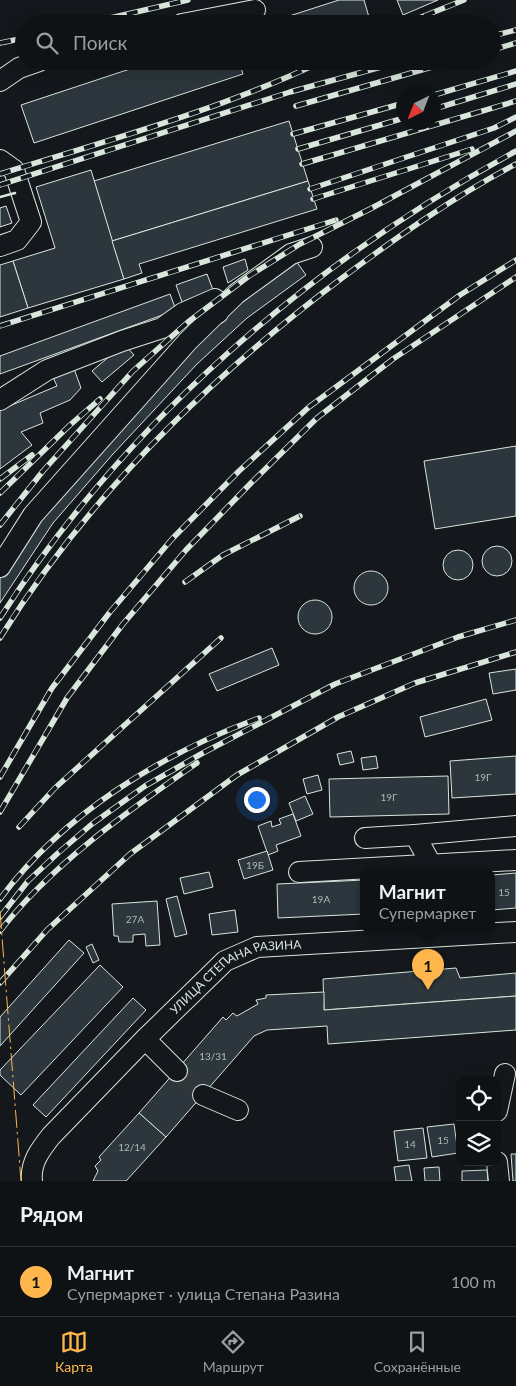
<!DOCTYPE html>
<html lang="ru">
<meta charset="utf-8">
<style>
:root{--surface:#0f1215;--page:#1d2022;--text:#f1f3f6;--muted:#9b9ea0;--line:#2f3234;--accent:#ffb74d}
body{margin:0;font-family:Lato,sans-serif;background:var(--page);color:var(--text)}
.controls{position:absolute;right:15px;bottom:15px;display:grid;overflow:hidden;border-radius:10px;box-shadow:0 5px 20px #0002}
.controls button{width:45px;height:45px;display:grid;place-items:center;padding:0;border:0;border-bottom:1px solid var(--line);background:var(--surface);color:var(--text);font:25px sans-serif}
.compass{position:absolute;left:396px;top:85px;width:45px;height:45px;border-radius:50%;background:var(--surface);box-shadow:0 5px 20px #0002;rotate:222deg}
.you{position:absolute;left:256px;top:799px;width:18px;height:18px;margin:-12px;border:4px solid #fff;border-radius:50%;background:#1a73e8;box-shadow:0 0 0 8px #1a73e833}
.badge{display:grid;place-items:center;width:32px;height:32px;border-radius:50%;background:var(--accent);color:#111;font-size:16px;font-weight:700}
.pin{position:absolute;translate:-50% -41px;filter:drop-shadow(0 1px 2px #0008)}
.pin::after{content:'';position:absolute;top:26px;width:18px;height:15px;background:inherit;clip-path:polygon(0 0,100% 0,50% 100%)}
.popup{position:absolute;left:360px;top:868px;width:135px;height:65px;box-sizing:border-box;display:grid;place-content:center;border-radius:10px;background:var(--surface);filter:drop-shadow(0 1px 4px #0005);font-size:16px;white-space:nowrap;color:var(--muted)}
.popup b{font-size:19px;color:var(--text)}
.popup::after{content:'';position:absolute;left:50%;top:100%;margin-left:-10px;border:10px solid transparent;border-top-color:var(--surface)}
.list{margin:0;padding:0;list-style:none}
h2{display:flex;justify-content:space-between;align-items:center;height:65px;margin:0;padding:0 20px;font-size:21px}
h2 small{font-size:16px;font-weight:400;color:var(--muted)}
.list li{display:grid;grid-template-columns:32px 1fr auto;gap:15px;align-items:center;box-sizing:border-box;height:70px;padding:0 20px;border-top:1px solid var(--line)}
.list b{display:block;font-size:19px;white-space:nowrap}
.list p{margin:0;font-size:16px;white-space:nowrap;color:var(--muted)}
.list em{font-size:16px;font-style:normal;color:var(--muted)}
.icon{flex:none;width:28px;height:28px;fill:none;stroke:currentColor;stroke-width:2;stroke-linecap:round;stroke-linejoin:round}
.map{position:relative;flex:none;width:516px;height:1181px;overflow:hidden}
.search{position:absolute;background:var(--surface);box-shadow:0 5px 20px #0002;left:15px;right:15px;top:15px;height:55px;display:flex;align-items:center;gap:12px;box-sizing:border-box;padding:0 18px;border-radius:28px;color:var(--muted);font-size:19px}
.sheet{height:135px;background:var(--surface)}
nav{display:flex;justify-content:space-around;align-items:center;box-sizing:border-box;height:70px;border-top:1px solid var(--line);background:var(--surface);font-size:14px;color:var(--muted)}
nav a{display:grid;justify-items:center;gap:2px}
nav .on{color:var(--accent)}
.map>svg:first-child{display:block}
.building{fill:#2c363c;stroke:#d8e6dc}
.lines{fill:none;stroke-linecap:round;stroke-linejoin:round}
.minor-tunnel{stroke:#313739;stroke-width:20;stroke-dasharray:20 10;stroke-linecap:butt}
.minor-casing{stroke:#d8e6dc;stroke-width:22}
.minor{stroke:#14181c;stroke-width:20}
.rail-casing{stroke:#d8e6dc;stroke-width:5.5}
.rail{stroke:#14181c;stroke-width:4;stroke-dasharray:11;stroke-linecap:butt}
.wall{stroke:#d8e6dc;stroke-width:2.5}
.power{stroke:#ffb74d;stroke-width:1;stroke-dasharray:18 4 2.5 4;stroke-linecap:butt}
.labels{text-anchor:middle;stroke-width:4;stroke-linejoin:round;paint-order:stroke}
.number-label{font-size:10px;fill:#adbab4}
.street-label{font-size:12px;fill:#d8e6dc;stroke:#14181c}
</style>
<div class="map">
<svg width="516" height="1181" viewBox="0 0 516 1181">
<rect width="100%" height="100%" fill="#14181c"/>
<!-- building -->
<g class="building">
<polygon points="339,0 364,0 371,24 281,24 280,19"/>
<polygon points="397,0 438,0 403,15"/>
<polygon points="154,61 239,61 243,74 34,143 21,105"/>
<polygon points="289,121 308,181 112,241 94,181"/>
<polygon points="91,170 124,279 28,308 13,261 55,248 36,187"/>
<polygon points="308,181 317,209 139,264 142,273 124,279 112,241"/>
<polygon points="6,206 12,223 0,227 0,208"/>
<polygon points="245,259 248,270 228,283 223,267"/>
<polygon points="13,261 28,308 0,317 0,265"/>
<polygon points="296,261 306,275 247,318 197,364 113,454 53,523 0,603 0,574 40,512 240,299"/>
<polygon points="207,274 213,290 182,302 176,285"/>
<polygon points="170,294 176,310 0,374 0,356"/>
<polygon points="124,344 134,355 102,382 92,371"/>
<polygon points="73,366 81,388 70,400 40,413 43,423 21,432 32,445 0,469 0,410 57,386 52,375"/>
<polygon points="516,446 516,516 435,529 424,461"/>
<circle cx="497" cy="561" r="15"/>
<circle cx="458" cy="565" r="15"/>
<circle cx="371" cy="588" r="17"/>
<circle cx="315" cy="617" r="17"/>
<polygon points="272,648 279,665 217,691 209,674"/>
<polygon points="516,669 516,690 493,694 489,673"/>
<polygon points="486,699 492,720 425,737 420,717"/>
<polygon points="351,751 354,762 340,765 337,754"/>
<polygon points="376,756 378,768 363,770 361,758"/>
<polygon points="516,756 516,794 452,798 450,761"/>
<polygon points="318,775 322,790 307,794 303,779"/>
<polygon points="448,776 449,814 330,817 329,779"/>
<polygon points="305,796 313,814 296,821 289,803"/>
<polygon points="293,814 301,836 276,845 278,851 268,855 258,826 271,821 272,827 281,824 279,819"/>
<polygon points="267,851 273,870 244,879 238,860"/>
<polygon points="209,872 213,887 184,894 180,878"/>
<polygon points="516,873 516,908 492,910 492,875"/>
<polygon points="364,880 364,914 278,918 277,884"/>
<polygon points="177,896 187,934 175,937 166,899"/>
<polygon points="157,901 160,945 146,946 145,934 133,935 133,942 119,942 118,936 114,936 112,904"/>
<polygon points="235,910 238,932 212,935 209,914"/>
<polygon points="69,940 84,953 0,1046 0,1017"/>
<polygon points="92,944 99,960 93,963 86,947"/>
<polygon points="100,965 123,987 21,1095 0,1075 0,1070"/>
<polygon points="456,968 460,978 516,973 516,996 324,1010 323,979"/>
<polygon points="324,992 324,1010 516,996 516,1030 328,1044 327,1026 267,1030 254,1036 166,1137 139,1113 223,1017 226,1020 233,1013 237,1016 258,1004 256,1000 266,998 266,995"/>
<polygon points="133,998 146,1010 46,1117 33,1105"/>
<polygon points="139,1113 166,1137 126,1181 93,1181 98,1171 95,1166 101,1160 99,1157"/>
<polygon points="454,1124 458,1153 432,1157 427,1127"/>
<polygon points="423,1128 427,1158 398,1161 394,1131"/>
<polygon points="511,1154 516,1154 516,1181 513,1181"/>
<polygon points="409,1165 412,1181 396,1181 394,1167"/>
<polygon points="439,1167 440,1181 425,1181 424,1168"/>
<polygon points="487,1170 488,1181 462,1181 462,1171"/>
</g>
<g class="lines">
<!-- minor-tunnel -->
<polyline class="minor-tunnel" points="177,1071 203,1095"/>
<defs>
<g id="minor">
<polyline points="182,24 255,10"/>
<polyline points="0,81 19,68 39,61"/>
<polyline points="0,160 14,170 31,222 17,240 0,246"/>
<polyline points="0,400 47,370 122,341 162,328 183,313 215,299 218,313"/>
<polyline points="0,567 33,515 188,341 236,294 291,254 312,247"/>
<polyline points="415,835 516,826"/>
<polyline points="365,838 415,835 432,866 432,871"/>
<polyline points="299,872 516,860"/>
<polyline points="145,1039 177,1071"/>
<polyline points="203,1095 238,1110"/>
<polyline points="497,1111 505,1074"/>
<polyline points="497,1162 499,1181"/>
<path id="s1" d="M32,1181C30,1163 40,1150 51,1136L145,1039L225,961L257,947L516,932"/>
</g>
</defs>
<!-- minor casing -->
<use href="#minor" class="minor-casing"/>
<!-- minor -->
<use href="#minor" class="minor"/>
<defs>
<g id="rail">
<polyline points="84,24 188,0"/>
<polyline points="404,24 464,0"/>
<polyline points="492,36 516,30"/>
<polyline points="0,43 24,38"/>
<polyline points="492,50 516,43"/>
<polyline points="434,95 516,71"/>
<polyline points="296,106 453,61"/>
<polyline points="434,109 516,84"/>
<polyline points="293,134 404,103"/>
<polyline points="298,149 404,118"/>
<polyline points="302,164 516,101"/>
<path d="M0,174C109,140 220,110 323,61"/>
<polyline points="0,185 290,92 403,61"/>
<polyline points="310,189 494,128 516,117"/>
<polyline points="313,199 472,149"/>
<polyline points="0,326 336,220"/>
<polyline points="0,479 32,455"/>
<polyline points="0,493 70,425 100,399"/>
<polyline points="0,525 43,471 133,371 188,322 249,276 300,244 370,209 516,131"/>
<polyline points="185,582 223,555 300,516"/>
<path d="M0,618C126,421 312,262 516,151"/>
<path d="M0,638C88,496 209,378 342,278C397,237 455,196 516,164"/>
<polyline points="0,777 52,688 110,612 172,539 239,471 309,407 460,295 516,260"/>
<polyline points="0,812 67,698 123,624 186,550 252,482 317,418 393,359 516,277"/>
<polyline points="19,827 55,788 221,638"/>
<path d="M0,899C63,814 161,754 259,718"/>
<polyline points="0,917 28,881 58,853 92,824 145,786 201,754 335,684 458,637 516,620"/>
<path d="M0,931C53,863 127,812 197,763"/>
<polyline points="0,983 47,930 130,854 237,775 338,717 415,683 516,652"/>
</g>
</defs>
<!-- rail casing -->
<use href="#rail" class="rail-casing"/>
<!-- rail -->
<use href="#rail" class="rail"/>
<!-- wall -->
<polyline class="wall" points="0,197 15,193"/>
<!-- power -->
<polyline class="power" points="0,911 21,1181"/>
</g>
<g class="labels">
<!-- number labels -->
<g class="number-label">
<text x="483" y="781">19Г</text>
<text x="389" y="801">19Г</text>
<text x="255" y="869">19Б</text>
<text x="504" y="896">15</text>
<text x="321" y="903">19А</text>
<text x="135" y="923">27А</text>
<text x="213" y="1060">13/31</text>
<text x="443" y="1144">15</text>
<text x="410" y="1148">14</text>
<text x="132" y="1151">12/14</text>
</g>
<!-- street labels -->
<g class="street-label">
<text dy="4" stroke="none"><textPath href="#s1" startOffset="300">УЛИЦА СТЕПАНА РАЗИНА</textPath></text>
</g>
</g>
</svg>
<div class="controls">
<button><svg class="icon" aria-label="locate" viewBox="0 0 24 24"><circle cx="12" cy="12" r="6"/><path d="M12 2v4M12 18v4M2 12h4M18 12h4"/></svg></button>
<button><svg class="icon" aria-label="layers" viewBox="0 0 24 24"><path d="M12 4l9 5-9 5-9-5zM3 14l9 5 9-5"/></svg></button>
</div>
<svg class="compass" viewBox="-18 -18 36 36"><path d="M0-13l5 13h-10z" fill="#e53935"/><path d="M0 13l5-13h-10z" fill="#9b9ea0"/></svg>
<div class="you"></div>
<div class="pin badge" style="left:428px;top:990px">1</div>
<div class="popup"><b>Магнит</b>Супермаркет</div>
<div class="search"><svg class="icon" aria-label="search" viewBox="0 0 24 24"><circle cx="10" cy="10" r="6"/><path d="M15 15l6 6"/></svg>Поиск</div>
</div>
<section class="sheet">
<h2>Рядом<small></small></h2>
<ul class="list">
<li><span class="badge">1</span><div><b>Магнит</b><p>Супермаркет · улица Степана Разина</p></div><em>100 m</em></li>
</ul>
</section>
<nav>
<a class="on"><svg class="icon" aria-label="map" viewBox="0 0 24 24"><path d="M3 6l6-2 6 2 6-2v14l-6 2-6-2-6 2zM9 4v14M15 6v14"/></svg>Карта</a>
<a><svg class="icon" aria-label="directions" viewBox="0 0 24 24"><path d="M12 3l9 9-9 9-9-9zM9 14v-3h6M13 9l2 2-2 2"/></svg>Маршрут</a>
<a><svg class="icon" aria-label="saved" viewBox="0 0 24 24"><path d="M7 4h10v16l-5-4-5 4z"/></svg>Сохранённые</a>
</nav>
